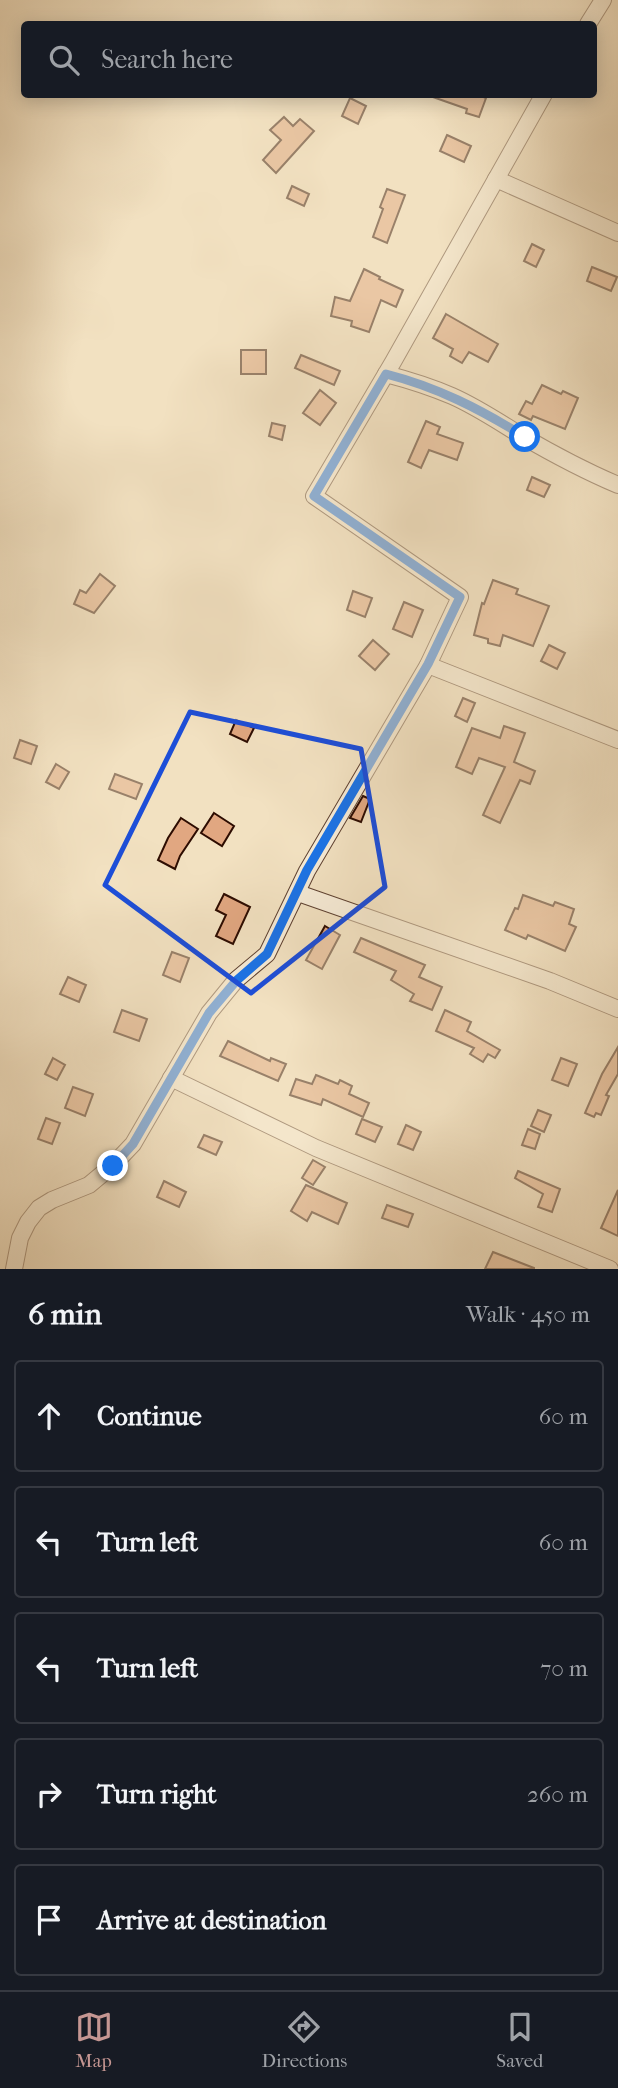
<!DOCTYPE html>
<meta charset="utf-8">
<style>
:root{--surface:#171b24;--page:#242831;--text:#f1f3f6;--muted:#9ea1a6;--line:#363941;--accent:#c59692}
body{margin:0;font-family:"IM FELL French Canon",serif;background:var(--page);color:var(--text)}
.stop{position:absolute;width:21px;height:21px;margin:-16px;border:5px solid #1a73e8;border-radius:50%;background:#fff}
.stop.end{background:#1a73e8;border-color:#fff;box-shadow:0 2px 7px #0008}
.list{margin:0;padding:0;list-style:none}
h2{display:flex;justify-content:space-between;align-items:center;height:91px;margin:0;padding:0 28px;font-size:30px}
h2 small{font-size:23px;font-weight:400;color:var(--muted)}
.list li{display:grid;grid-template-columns:46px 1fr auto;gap:21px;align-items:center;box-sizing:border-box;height:112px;margin:0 14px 14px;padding:0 14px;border:2px solid var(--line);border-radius:7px}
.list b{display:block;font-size:26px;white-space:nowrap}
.list em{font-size:23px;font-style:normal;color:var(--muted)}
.icon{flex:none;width:38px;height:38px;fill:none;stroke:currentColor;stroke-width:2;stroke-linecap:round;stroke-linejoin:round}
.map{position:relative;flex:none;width:618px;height:1269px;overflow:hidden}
.search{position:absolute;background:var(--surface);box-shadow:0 4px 18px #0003;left:21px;right:21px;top:21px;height:77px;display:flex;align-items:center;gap:18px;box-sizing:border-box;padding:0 24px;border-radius:7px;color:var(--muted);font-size:26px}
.sheet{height:721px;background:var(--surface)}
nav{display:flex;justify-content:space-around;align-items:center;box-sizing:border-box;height:98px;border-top:2px solid var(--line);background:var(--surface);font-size:19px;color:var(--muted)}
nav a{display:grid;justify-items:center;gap:4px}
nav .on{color:var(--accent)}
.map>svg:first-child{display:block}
.building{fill:#e1a781;stroke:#2d0c01;stroke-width:2}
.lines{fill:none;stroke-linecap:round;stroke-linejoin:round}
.minor-casing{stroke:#5e4131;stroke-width:18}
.minor{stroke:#f7ecd7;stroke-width:16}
.route{stroke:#1a73e8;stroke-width:9}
.marked{fill:none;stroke:#1d4ed8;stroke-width:5;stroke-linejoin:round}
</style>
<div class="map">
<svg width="618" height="1269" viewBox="0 0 618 1269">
<rect width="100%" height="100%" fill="#f2e1c1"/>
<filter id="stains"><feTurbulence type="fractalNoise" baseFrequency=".00286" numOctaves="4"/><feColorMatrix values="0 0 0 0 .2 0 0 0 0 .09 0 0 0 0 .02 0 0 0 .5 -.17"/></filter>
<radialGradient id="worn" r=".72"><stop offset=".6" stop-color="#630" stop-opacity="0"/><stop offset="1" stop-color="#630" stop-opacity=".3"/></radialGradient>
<!-- building -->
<g class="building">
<polygon points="430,94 476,94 486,98 479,117 466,113 467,109 430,96"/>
<polygon points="350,98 366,106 358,124 342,116"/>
<polygon points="284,117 293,126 300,119 314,131 276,173 263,160 281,140 270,130"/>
<polygon points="447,135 471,146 464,162 440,151"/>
<polygon points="292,186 309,194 304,206 287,198"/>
<polygon points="387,189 405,195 387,243 373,237 383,209 380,207"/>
<polygon points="532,244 544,250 536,267 524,261"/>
<polygon points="592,267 617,277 611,291 587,281"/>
<polygon points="364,269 380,277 379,279 403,290 396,307 381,300 369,332 351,326 352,321 331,316 335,297 350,301"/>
<polygon points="446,314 498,344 488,362 469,352 462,363 450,356 453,349 433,338"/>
<rect x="241" y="350" width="25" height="24"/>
<polygon points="301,355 340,371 334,385 295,368"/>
<polygon points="542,385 561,394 563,391 578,398 565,429 533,416 531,420 519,414 526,401 532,404"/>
<polygon points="320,390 336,403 320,425 303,413"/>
<polygon points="426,421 440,427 437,434 463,443 457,460 429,450 421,468 408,462"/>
<polygon points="272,423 285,426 282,440 269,436"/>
<polygon points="532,477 550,485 544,497 527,490"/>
<polygon points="100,574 115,586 94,613 74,604 80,590 86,593"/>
<polygon points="493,580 518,589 516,594 549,606 533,646 503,635 500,646 488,643 488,639 474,635 482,603 484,604"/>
<polygon points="353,591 372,598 365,617 347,610"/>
<polygon points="404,602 423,610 412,637 393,629"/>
<polygon points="373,640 389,654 375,670 359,656"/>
<polygon points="549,645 565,653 557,669 541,661"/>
<polygon points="463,698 475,703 467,722 455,716"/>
<polygon points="236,720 254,728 247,742 230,734"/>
<polygon points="504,726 525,733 514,762 535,771 530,784 520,780 500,823 483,815 505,767 479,758 472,774 456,767 472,728 500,738"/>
<polygon points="20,740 37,746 31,764 14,758"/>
<polygon points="56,764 69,772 59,789 46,782"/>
<polygon points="115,774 142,784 136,799 109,789"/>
<polygon points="363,796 370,799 361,822 350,818"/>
<polygon points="214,813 234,826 222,846 201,833"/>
<polygon points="181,818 198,829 180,856 175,869 158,860 168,838"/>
<polygon points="224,894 250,907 233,944 216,936 226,915 216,910"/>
<polygon points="523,895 553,906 555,902 574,909 569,924 576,927 565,951 528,935 526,939 505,930 515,908 518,909"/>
<polygon points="325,926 340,935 322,969 306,960"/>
<polygon points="361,938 425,965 419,977 442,987 432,1010 410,1001 414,994 391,980 396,971 354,952"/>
<polygon points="172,952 189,958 180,982 163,975"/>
<polygon points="68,977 86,985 79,1002 60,994"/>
<polygon points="122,1010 147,1019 139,1041 114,1032"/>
<polygon points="445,1010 471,1022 467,1031 500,1050 495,1058 488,1054 483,1062 470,1054 474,1048 436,1031"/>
<polygon points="228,1041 270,1061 271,1058 286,1064 278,1081 220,1056"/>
<polygon points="618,1047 618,1074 606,1095 609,1096 601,1115 596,1113 594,1117 585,1113 602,1074"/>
<polygon points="53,1058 65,1065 57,1080 45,1074"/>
<polygon points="561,1058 577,1064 568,1086 552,1080"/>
<polygon points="316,1075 338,1084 340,1080 352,1086 349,1094 369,1103 363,1117 323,1099 321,1105 290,1095 296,1079 312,1084"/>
<polygon points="73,1087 93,1094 85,1116 65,1108"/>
<polygon points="538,1110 551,1115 544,1132 531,1126"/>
<polygon points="46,1118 60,1123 52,1144 38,1139"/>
<polygon points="362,1119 382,1127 375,1142 356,1134"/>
<polygon points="406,1125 421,1132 413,1150 398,1144"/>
<polygon points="528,1129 540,1134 535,1149 522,1145"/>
<polygon points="204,1135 222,1142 216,1155 198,1147"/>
<polygon points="313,1160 325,1167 313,1185 302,1178"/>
<polygon points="518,1171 560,1189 552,1212 538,1207 543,1194 515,1178"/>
<polygon points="164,1181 186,1192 179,1207 157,1197"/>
<polygon points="306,1185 347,1203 338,1224 312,1212 307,1221 291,1211"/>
<polygon points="618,1190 618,1236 601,1228"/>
<polygon points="387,1205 413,1214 408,1227 382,1218"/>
<polygon points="493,1252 534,1268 534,1269 485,1269"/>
</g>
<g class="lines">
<defs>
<g id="minor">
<polyline points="588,24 603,0"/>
<polyline points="496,179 618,233"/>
<path d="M386,374C409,380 431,387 452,396C477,407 499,422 522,436C553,454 585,471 618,485"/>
<polyline points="428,665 618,740"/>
<polyline points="298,893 550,981 618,1009"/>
<polyline points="171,1078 316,1148 610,1269"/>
<polyline points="14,1269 20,1238 28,1222 39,1208 52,1200 89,1185 113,1165 133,1144 209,1013 236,980 267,954 307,871 428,665 460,597 314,496 393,362 544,94"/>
</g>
</defs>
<!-- minor casing -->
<use href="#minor" class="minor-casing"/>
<!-- minor -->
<use href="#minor" class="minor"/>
</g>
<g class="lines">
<!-- route -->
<path class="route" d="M113,1166L133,1144L209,1013L236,981L267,954L307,870L428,664L460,597L314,496L386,374C437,387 480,409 525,437"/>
</g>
<!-- marked area -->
<path d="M0 0H618V1269H0ZM190,712L361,749L385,887L251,993L105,885Z" fill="#f2e1c1" fill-opacity=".55" fill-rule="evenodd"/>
<path class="marked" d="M190,712L361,749L385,887L251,993L105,885Z"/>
<rect width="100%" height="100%" filter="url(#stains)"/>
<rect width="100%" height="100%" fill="url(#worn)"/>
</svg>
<div class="stop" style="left:525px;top:437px"></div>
<div class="stop end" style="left:113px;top:1166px"></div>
<div class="search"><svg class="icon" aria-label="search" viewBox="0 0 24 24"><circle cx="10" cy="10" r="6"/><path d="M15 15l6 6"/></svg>Search here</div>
</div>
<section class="sheet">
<h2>6 min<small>Walk · 450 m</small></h2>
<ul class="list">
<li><svg class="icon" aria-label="ahead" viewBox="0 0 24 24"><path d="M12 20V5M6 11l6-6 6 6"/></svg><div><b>Continue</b></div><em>60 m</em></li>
<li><svg class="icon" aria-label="left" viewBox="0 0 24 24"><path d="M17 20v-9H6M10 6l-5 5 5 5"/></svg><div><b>Turn left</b></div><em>60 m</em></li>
<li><svg class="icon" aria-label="left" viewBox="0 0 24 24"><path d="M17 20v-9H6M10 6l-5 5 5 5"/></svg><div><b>Turn left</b></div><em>70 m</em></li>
<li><svg class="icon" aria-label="right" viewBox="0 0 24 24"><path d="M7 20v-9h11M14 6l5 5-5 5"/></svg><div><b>Turn right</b></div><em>260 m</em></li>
<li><svg class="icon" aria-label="arrive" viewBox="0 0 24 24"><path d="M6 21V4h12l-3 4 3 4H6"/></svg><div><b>Arrive at destination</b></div></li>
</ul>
</section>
<nav>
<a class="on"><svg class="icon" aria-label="map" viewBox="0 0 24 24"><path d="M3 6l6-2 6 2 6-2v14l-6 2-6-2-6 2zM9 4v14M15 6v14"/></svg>Map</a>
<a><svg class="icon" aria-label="directions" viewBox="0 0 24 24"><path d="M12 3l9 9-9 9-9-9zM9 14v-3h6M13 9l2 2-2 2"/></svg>Directions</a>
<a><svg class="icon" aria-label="saved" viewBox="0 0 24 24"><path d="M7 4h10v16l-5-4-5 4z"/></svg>Saved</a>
</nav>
